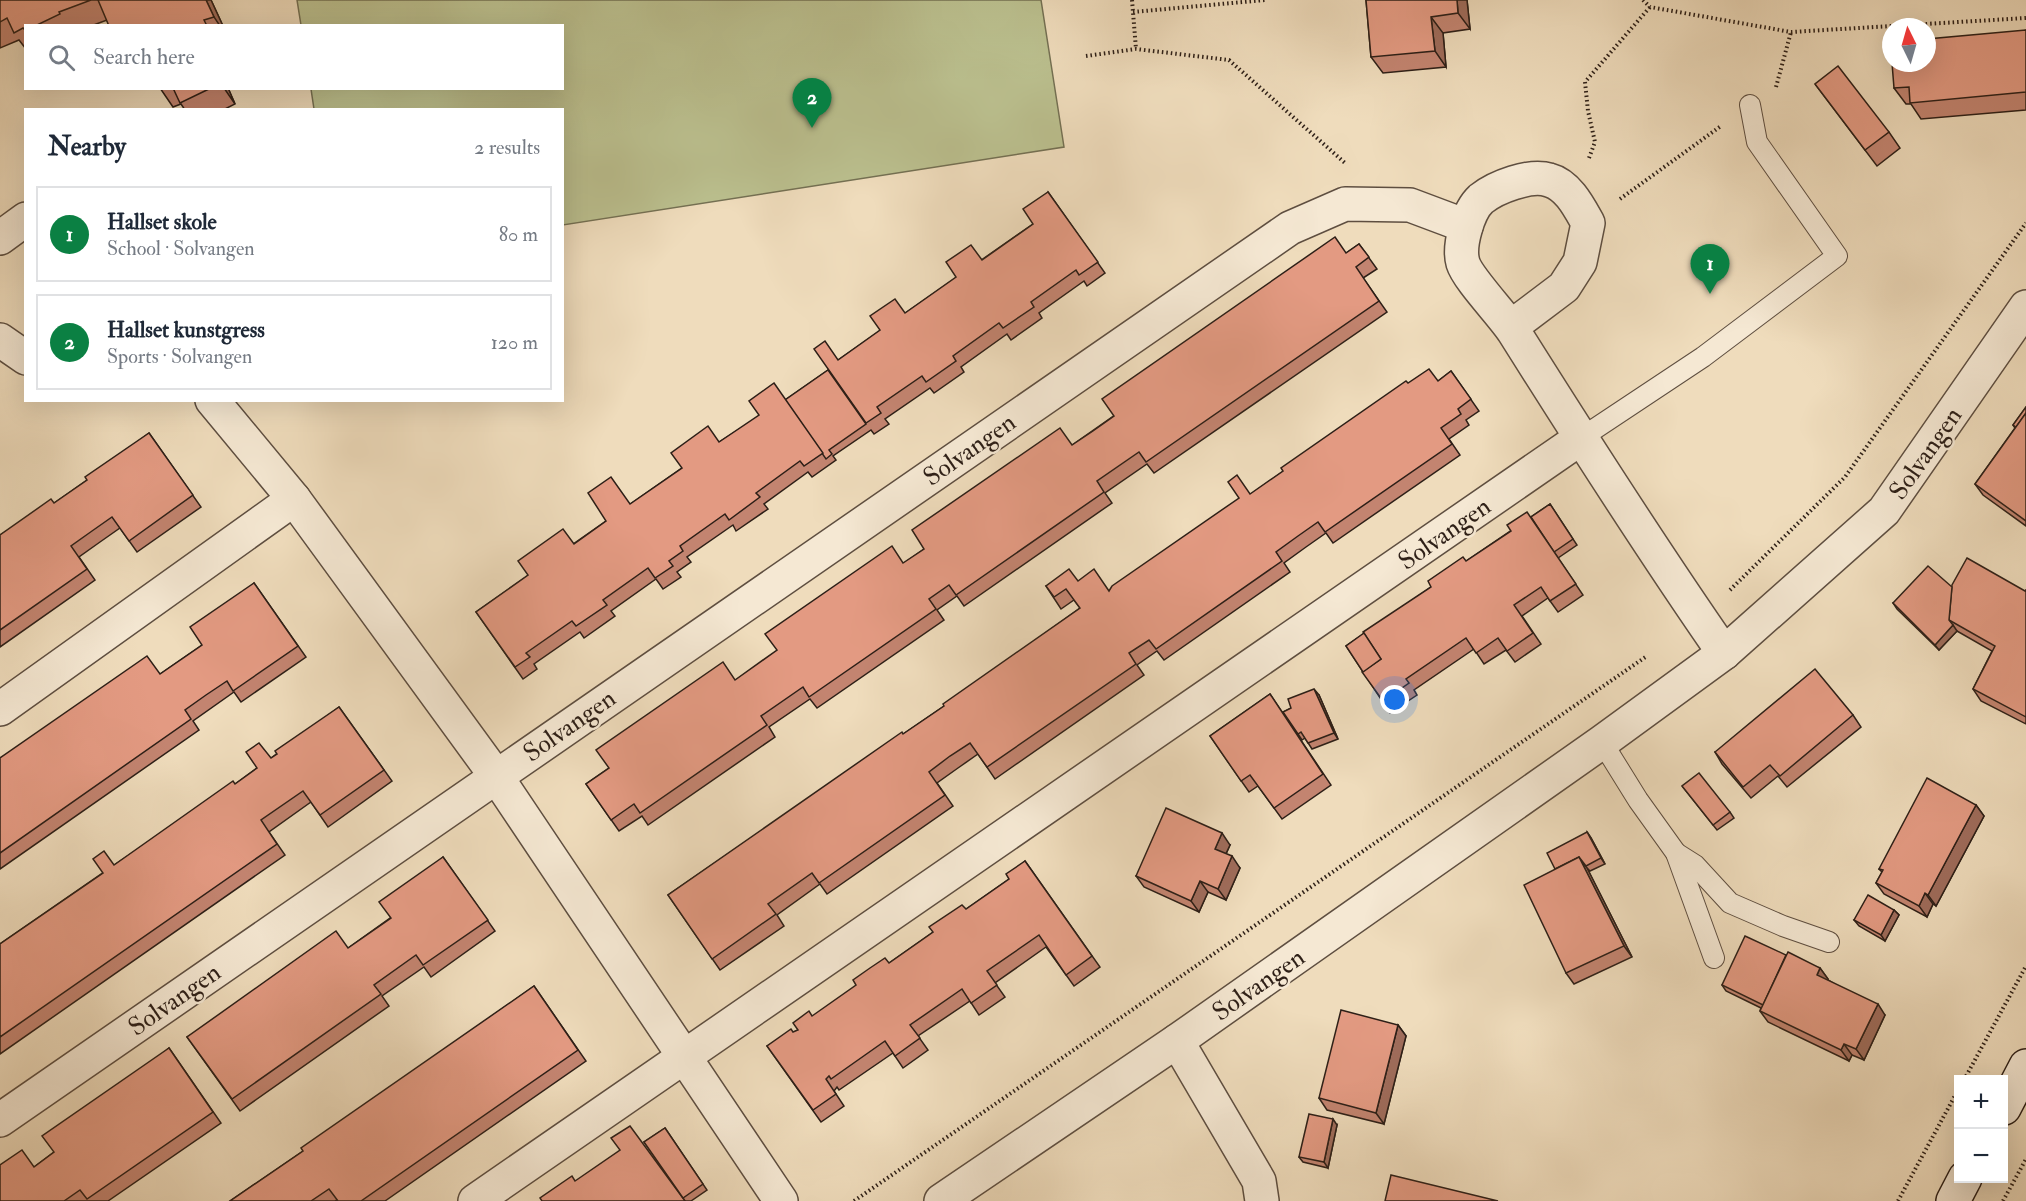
<!DOCTYPE html>
<meta charset="utf-8">
<style>
:root{--surface:#fff;--page:#f2f2f3;--text:#1f2937;--muted:#747a83;--line:#e0e1e3;--accent:#0b8043}
body{margin:0;font-family:"IM FELL Double Pica",serif;background:var(--page);color:var(--text)}
.controls{position:absolute;right:18px;bottom:18px;display:grid;overflow:hidden;border-radius:0px;box-shadow:0 6px 24px #0002}
.controls button{width:54px;height:54px;display:grid;place-items:center;padding:0;border:0;border-bottom:2px solid var(--line);background:var(--surface);color:var(--text);font:30px sans-serif}
.compass{position:absolute;left:1882px;top:18px;width:54px;height:54px;border-radius:50%;background:var(--surface);box-shadow:0 6px 24px #0002;rotate:355deg}
.you{position:absolute;left:1395px;top:700px;width:21px;height:21px;margin:-15px;border:4px solid #fff;border-radius:50%;background:#1a73e8;box-shadow:0 0 0 9px #1a73e833}
.badge{display:grid;place-items:center;width:39px;height:39px;border-radius:50%;background:var(--accent);color:#fff;font-size:20px;font-weight:700}
.pin{position:absolute;translate:-50% -50px;filter:drop-shadow(0 2px 3px #0008)}
.pin::after{content:'';position:absolute;top:32px;width:21px;height:18px;background:inherit;clip-path:polygon(0 0,100% 0,50% 100%)}
.list{margin:0;padding:0;list-style:none}
h2{display:flex;justify-content:space-between;align-items:center;height:78px;margin:0;padding:0 24px;font-size:26px}
h2 small{font-size:20px;font-weight:400;color:var(--muted)}
.list li{display:grid;grid-template-columns:39px 1fr auto;gap:18px;align-items:center;box-sizing:border-box;height:96px;margin:0 12px 12px;padding:0 12px;border:2px solid var(--line);border-radius:0px}
.list b{display:block;font-size:22px;white-space:nowrap}
.list p{margin:0;font-size:20px;white-space:nowrap;color:var(--muted)}
.list em{font-size:20px;font-style:normal;color:var(--muted)}
.icon{flex:none;width:33px;height:33px;fill:none;stroke:currentColor;stroke-width:2;stroke-linecap:round;stroke-linejoin:round}
.map{position:relative;flex:none;width:2026px;height:1201px;overflow:hidden}
.search{position:absolute;background:var(--surface);box-shadow:0 6px 24px #0002;left:24px;top:24px;width:540px;height:66px;display:flex;align-items:center;gap:15px;box-sizing:border-box;padding:0 21px;border-radius:0px;color:var(--muted);font-size:22px}
.panel{position:absolute;background:var(--surface);box-shadow:0 6px 24px #0002;left:24px;top:108px;width:540px;height:294px;border-radius:0px}
.map>svg:first-child{display:block}
.green{fill:#bbc08f;stroke:#747053;stroke-width:1.5}
.lines{fill:none;stroke-linecap:round;stroke-linejoin:round}
.lane-casing{stroke:#5e4e40;stroke-width:22}
.street-casing{stroke:#5e4e40;stroke-width:36}
.secondary-casing{stroke:#2d1f17;stroke-width:36}
.path{stroke:#2d1f17;stroke-width:4;stroke-dasharray:1.5 3;stroke-linecap:butt}
.lane{stroke:#f5e8d3;stroke-width:20}
.street{stroke:#f5e8d3;stroke-width:33}
.secondary{stroke:#f5e8d3;stroke-width:33}
.wall{fill:#c38470;stroke:#2d1f17;stroke-width:1.5}
.shaded-wall{fill:#9f6c5b;stroke:#2d1f17;stroke-width:1.5}
.building{fill:#e39a82;stroke:#2d1f17;stroke-width:1.5}
.labels{text-anchor:middle;stroke-width:5;stroke-linejoin:round;paint-order:stroke}
.street-label{font-size:26px;fill:#2d1f17;stroke:#f5e8d3}
</style>
<div class="map">
<svg width="2026" height="1201" viewBox="0 0 2026 1201">
<rect width="100%" height="100%" fill="#efdcbc"/>
<filter id="stains"><feTurbulence type="fractalNoise" baseFrequency=".00333" numOctaves="4"/><feColorMatrix values="0 0 0 0 .2 0 0 0 0 .09 0 0 0 0 .02 0 0 0 .5 -.17"/></filter>
<radialGradient id="worn" r=".72"><stop offset=".6" stop-color="#630" stop-opacity="0"/><stop offset="1" stop-color="#630" stop-opacity=".3"/></radialGradient>
<!-- green -->
<polygon class="green" points="297,0 1041,0 1064,147 563,225 562,110 314,109 311,89 562,88 562,26 301,25"/>
<g class="lines">
<defs>
<g id="lane">
<polyline points="1581,438 1703,357 1837,256 1757,142 1750,105"/>
<polyline points="1602,742 1638,800 1676,853 1714,958"/>
<polyline points="1676,853 1695,865 1730,903 1783,926 1829,942"/>
</g>
<g id="street">
<polyline points="0,238 26,219"/>
<path d="M1511,327L1564,287L1580,262L1588,223C1579,207 1568,185 1549,180C1530,174 1496,187 1481,199C1468,211 1458,246 1463,263C1468,279 1503,315 1514,332C1582,440 1651,548 1724,653"/>
<polyline points="0,340 26,358"/>
<polyline points="212,400 294,499 496,776 781,1201"/>
<polyline points="0,709 294,499"/>
<polyline points="1177,1041 1259,1181 1262,1201"/>
<polyline points="0,1120 1290,228 1345,204 1410,205 1466,226"/>
<polyline points="475,1201 1581,438"/>
<polyline points="941,1201 1177,1041 1602,742 1724,653 1884,511 2026,307"/>
</g>
<g id="secondary">
<polyline points="2004,1108 2026,1066"/>
<polyline points="1953,1201 1965,1178"/>
</g>
</defs>
<!-- lane casing -->
<use href="#lane" class="lane-casing"/>
<!-- street casing -->
<use href="#street" class="street-casing"/>
<!-- secondary casing -->
<use href="#secondary" class="secondary-casing"/>
<!-- path -->
<g class="path">
<polyline points="1132,0 1136,49"/>
<polyline points="1643,0 1650,7 1791,32 2026,18"/>
<polyline points="1133,12 1265,0"/>
<polyline points="1086,56 1136,49 1229,60 1345,163"/>
<polyline points="1776,87 1791,32"/>
<polyline points="1589,158 1595,142 1588,111 1585,82 1650,7"/>
<polyline points="1620,199 1721,126"/>
<polyline points="1730,590 1845,477 2026,223"/>
<polyline points="1964,1080 2026,966"/>
<polyline points="854,1201 1647,656"/>
<polyline points="1898,1201 1958,1090"/>
<polyline points="2003,1201 2026,1159"/>
</g>
<!-- lane -->
<use href="#lane" class="lane"/>
<!-- street -->
<use href="#street" class="street"/>
<!-- secondary -->
<use href="#secondary" class="secondary"/>
</g>
<!-- wall -->
<g class="wall">
<polygon points="0,0 211,0 223,26 109,26 107,20 91,26 26,26 26,49 19,40 0,48"/>
<polygon points="1366,0 1467,0 1470,29 1443,33 1446,67 1383,73 1371,57"/>
<polygon points="2026,30 2026,110 1921,119 1911,104 1906,104 1894,88"/>
<polygon points="1815,84 1889,132 1900,148 1877,166"/>
<polygon points="160,88 228,88 235,104 223,110 185,110 181,104 173,107"/>
<polygon points="1048,192 1105,273 1087,286 1084,281 1039,313 1042,318 1011,340 1007,334 961,367 964,372 934,393 930,388 885,419 889,424 874,434 871,430 833,456 836,460 812,477 808,472 764,504 768,509 736,531 733,525 687,557 691,562 677,572 681,577 663,589 656,579 611,611 615,616 584,638 580,632 534,664 537,669 523,679 476,612 719,442 785,400 828,370 838,360 1033,224"/>
<polygon points="1359,244 1377,269 1363,278 1387,312 1154,473 1147,464 1105,493 1112,503 964,606 957,596 937,610 944,620 817,708 810,699 769,727 775,737 648,825 642,816 619,831 586,784 904,563"/>
<polygon points="1451,371 1479,411 1466,420 1469,425 1449,439 1460,455 1333,543 1326,533 1306,547 1284,563 1290,572 1164,660 1157,651 1137,665 1144,675 995,779 978,754 958,768 937,783 953,806 827,894 820,884 777,915 784,926 720,970 668,895 944,706 1080,608 1074,600 1061,609 1046,586 1078,581 1109,591 1251,494 1408,383 1438,381"/>
<polygon points="2026,407 2026,526 1983,495 1975,484 2015,428 2013,425"/>
<polygon points="149,433 201,507 137,552 120,528 100,542 79,557 95,580 0,647 0,535 54,503 87,480"/>
<polygon points="1550,504 1577,545 1558,558 1554,552 1583,595 1558,612 1548,598 1522,616 1541,644 1515,662 1506,650 1484,664 1474,649 1414,690 1417,695 1390,713 1346,646 1431,587 1466,561"/>
<polygon points="254,583 306,657 241,702 234,692 193,721 199,730 0,869 0,758 160,674 202,645"/>
<polygon points="1952,587 2025,591 2026,590 2026,724 1981,701 1973,689 1992,651 1957,631 1939,650 1897,609 1893,603"/>
<polygon points="1270,694 1331,785 1282,819 1258,786 1249,792 1210,736"/>
<polygon points="1319,695 1338,739 1312,749 1305,738 1302,740 1283,712"/>
<polygon points="339,707 392,781 328,827 311,802 269,832 285,855 0,1054 0,944 114,865 235,784 271,758"/>
<polygon points="1853,715 1861,727 1787,787 1778,776 1751,798 1722,764 1715,752"/>
<polygon points="1682,786 1730,812 1734,818 1717,830"/>
<polygon points="1976,805 1984,816 1936,906 1933,904 1927,917 1884,894 1876,883 1882,872 1879,869"/>
<polygon points="1587,832 1591,838 1605,864 1590,871 1587,868 1632,957 1574,984 1566,973"/>
<polygon points="1230,845 1226,854 1240,868 1226,900 1208,892 1199,912 1144,887 1136,876"/>
<polygon points="443,857 495,931 431,977 424,967 382,996 389,1006 240,1111 187,1037 348,948 390,918"/>
<polygon points="1025,861 1100,967 1074,986 1046,947 995,983 1005,997 979,1015 970,1001 918,1036 928,1050 903,1068 893,1053 839,1090 837,1087 834,1091 844,1106 821,1122 767,1046 798,1030 889,963 1009,879"/>
<polygon points="1894,910 1899,915 1885,941 1859,926 1854,920"/>
<polygon points="1786,955 1820,968 1828,979 1828,980 1885,1015 1864,1060 1852,1055 1849,1061 1768,1022 1760,1011 1761,1008 1726,991 1722,985"/>
<polygon points="534,986 586,1061 385,1201 337,1201 337,1200 335,1201 230,1201 303,1151"/>
<polygon points="1398,1025 1406,1036 1384,1124 1327,1110 1319,1098"/>
<polygon points="169,1048 221,1123 108,1201 0,1201 34,1167 54,1152"/>
<polygon points="1337,1125 1328,1168 1303,1162 1299,1157"/>
<polygon points="665,1128 707,1190 691,1201 685,1201 644,1142"/>
</g>
<!-- shaded-wall -->
<g class="shaded-wall">
<polygon points="206,0 211,0 223,26 220,26 214,17"/>
<polygon points="1457,0 1467,0 1470,29 1458,13"/>
<polygon points="1431,17 1443,33 1446,67 1435,51"/>
<polygon points="224,88 228,88 235,104"/>
<polygon points="1953,625 1957,631 1939,650 1935,645"/>
<polygon points="1314,689 1319,695 1338,739 1334,733"/>
<polygon points="1976,805 1984,816 1936,906 1928,895"/>
<polygon points="1587,832 1591,838 1605,864 1601,858"/>
<polygon points="1222,833 1230,845 1223,860 1215,849"/>
<polygon points="1232,856 1240,868 1226,900 1218,889"/>
<polygon points="1579,857 1587,868 1632,957 1624,946"/>
<polygon points="1200,881 1208,892 1199,912 1191,901"/>
<polygon points="1925,893 1933,904 1927,917 1919,906"/>
<polygon points="1894,910 1899,915 1885,941 1881,935"/>
<polygon points="1820,968 1828,979 1825,986 1817,975"/>
<polygon points="1878,1004 1885,1015 1864,1060 1856,1049"/>
<polygon points="1398,1025 1406,1036 1384,1124 1376,1113"/>
<polygon points="1844,1044 1852,1055 1849,1061 1841,1050"/>
<polygon points="1333,1119 1337,1125 1328,1168 1324,1162"/>
</g>
<!-- building -->
<g class="building">
<polygon points="0,0 91,0 59,12 60,14 35,26 26,26 26,30 25,30 23,28 14,33 7,18 0,22"/>
<polygon points="98,0 206,0 214,17 204,20 207,26 109,26"/>
<polygon points="1366,0 1457,0 1458,13 1431,17 1435,51 1371,57"/>
<polygon points="2026,30 2026,92 1910,103 1909,87 1894,88 1892,63 1927,63 1927,39"/>
<polygon points="1838,66 1889,132 1865,150 1815,84"/>
<polygon points="173,88 211,88 180,103"/>
<polygon points="1048,192 1098,262 1079,275 1076,270 1031,302 1034,307 1003,328 999,323 953,356 956,361 926,382 922,376 877,407 881,413 866,423 814,349 825,341 838,360 880,330 870,316 895,299 905,313 956,277 946,262 971,245 982,260 1033,224 1023,209"/>
<polygon points="1335,237 1346,253 1359,244 1369,257 1356,267 1379,301 1146,462 1139,452 1097,481 1104,492 956,595 949,585 929,599 936,609 809,697 803,687 761,716 767,725 640,813 634,804 611,820 586,784 609,768 596,750 723,662 735,680 777,650 765,634 892,546 903,563 924,549 912,530 1060,428 1072,445 1093,431 1114,416 1102,399"/>
<polygon points="1429,369 1438,381 1451,371 1471,399 1458,409 1461,414 1441,428 1452,444 1325,532 1318,522 1298,536 1276,552 1282,561 1156,649 1149,640 1129,653 1136,664 987,767 970,743 950,756 929,772 945,795 819,883 812,873 768,904 776,914 712,959 668,895 902,732 903,734 944,706 943,704 1080,608 1066,589 1054,597 1046,586 1069,569 1078,581 1094,569 1109,591 1112,586 1239,498 1228,482 1237,475 1250,494 1283,471 1281,468 1406,381 1408,383"/>
<polygon points="828,370 866,424 829,450 832,454 826,459 785,400"/>
<polygon points="774,383 823,453 804,466 800,461 756,493 760,497 729,520 725,514 680,546 683,551 669,561 673,566 655,578 648,568 603,600 607,605 576,626 572,621 526,653 530,657 515,667 476,612 528,575 518,561 563,529 574,544 606,521 588,493 611,477 630,504 682,468 671,453 708,426 719,442 759,415 749,401"/>
<polygon points="2026,407 2026,413 2016,427 2013,425"/>
<polygon points="2026,413 2026,521 1975,484"/>
<polygon points="149,433 193,495 129,541 112,517 92,531 71,546 87,569 0,630 0,535 51,499 54,503 67,494 87,480 85,477"/>
<polygon points="1550,504 1573,539 1554,552 1531,517"/>
<polygon points="1527,512 1576,584 1550,601 1541,587 1514,605 1533,633 1507,651 1498,638 1476,653 1466,638 1406,679 1409,683 1383,701 1362,672 1381,659 1363,632 1431,587 1428,581 1463,557 1466,561 1511,531 1507,525"/>
<polygon points="1967,558 2025,591 2026,590 2026,717 1973,689 1995,646 1949,620 1952,585"/>
<polygon points="1928,566 1952,587 1949,620 1953,625 1935,645 1893,603"/>
<polygon points="254,583 298,646 233,691 227,681 206,695 185,710 191,719 0,853 0,758 147,656 160,674 202,645 190,627"/>
<polygon points="1364,633 1381,659 1363,672 1346,646"/>
<polygon points="1815,669 1853,715 1780,776 1770,765 1743,787 1715,752"/>
<polygon points="1314,689 1334,733 1308,743 1301,732 1298,734 1283,712 1291,708 1288,699"/>
<polygon points="1270,694 1323,774 1274,808 1250,775 1241,781 1210,736"/>
<polygon points="339,707 384,770 320,815 303,791 261,820 277,844 0,1037 0,944 103,873 93,859 104,851 114,865 233,781 235,784 257,768 246,752 259,743 271,758 277,754 275,751"/>
<polygon points="1699,773 1730,812 1713,825 1682,786"/>
<polygon points="1927,778 1976,805 1928,895 1925,893 1919,906 1876,883 1883,870 1879,869"/>
<polygon points="1166,808 1222,833 1215,849 1232,856 1218,889 1200,881 1191,901 1136,876"/>
<polygon points="1587,832 1601,858 1586,866 1579,857 1555,869 1547,853"/>
<polygon points="443,857 488,920 423,965 416,955 374,985 381,994 232,1099 187,1037 336,931 348,948 391,918 379,902"/>
<polygon points="1579,857 1624,946 1566,973 1524,885"/>
<polygon points="1025,861 1092,956 1066,975 1039,935 987,971 997,985 971,1003 962,989 910,1025 920,1038 895,1056 885,1041 831,1079 829,1076 826,1079 836,1094 813,1110 767,1046 791,1029 793,1032 798,1030 793,1023 809,1011 812,1016 856,985 853,980 870,968 885,958 889,963 933,932 929,927 962,905 966,909 1009,879 1006,874"/>
<polygon points="1868,895 1894,910 1881,935 1854,920"/>
<polygon points="1745,936 1786,955 1763,1005 1722,985"/>
<polygon points="1788,952 1820,968 1817,975 1878,1004 1856,1049 1844,1044 1841,1050 1760,1011"/>
<polygon points="534,986 578,1050 361,1201 338,1201 329,1189 311,1201 230,1201 303,1151 301,1148"/>
<polygon points="1341,1010 1398,1025 1376,1113 1319,1098"/>
<polygon points="169,1048 213,1112 87,1199 80,1190 64,1201 0,1201 0,1165 22,1150 34,1167 54,1152 42,1136"/>
<polygon points="1309,1114 1333,1119 1324,1162 1299,1157"/>
<polygon points="630,1126 685,1201 542,1201 540,1198 572,1176 575,1181 620,1150 611,1138"/>
<polygon points="665,1128 703,1184 683,1198 644,1142"/>
<polygon points="1391,1175 1498,1201 1385,1201"/>
</g>
<g class="labels">
<!-- street labels -->
<g class="street-label">
<text transform="translate(969 449) rotate(-35)" y="9">Solvangen</text>
<text transform="translate(1925 453) rotate(-55)" y="9">Solvangen</text>
<text transform="translate(1444 533) rotate(-35)" y="9">Solvangen</text>
<text transform="translate(569 725) rotate(-35)" y="9">Solvangen</text>
<text transform="translate(1258 984) rotate(-35)" y="9">Solvangen</text>
<text transform="translate(174 999) rotate(-35)" y="9">Solvangen</text>
</g>
</g>
<rect width="100%" height="100%" filter="url(#stains)"/>
<rect width="100%" height="100%" fill="url(#worn)"/>
</svg>
<div class="controls">
<button>+</button>
<button>−</button>
</div>
<svg class="compass" viewBox="-18 -18 36 36"><path d="M0-13l5 13h-10z" fill="#e53935"/><path d="M0 13l5-13h-10z" fill="#747a83"/></svg>
<div class="you"></div>
<div class="pin badge" style="left:1710px;top:294px">1</div>
<div class="pin badge" style="left:812px;top:128px">2</div>
<div class="search"><svg class="icon" aria-label="search" viewBox="0 0 24 24"><circle cx="10" cy="10" r="6"/><path d="M15 15l6 6"/></svg>Search here</div>
<section class="panel">
<h2>Nearby<small>2 results</small></h2>
<ul class="list">
<li><span class="badge">1</span><div><b>Hallset skole</b><p>School · Solvangen</p></div><em>80 m</em></li>
<li><span class="badge">2</span><div><b>Hallset kunstgress</b><p>Sports · Solvangen</p></div><em>120 m</em></li>
</ul>
</section>
</div>
